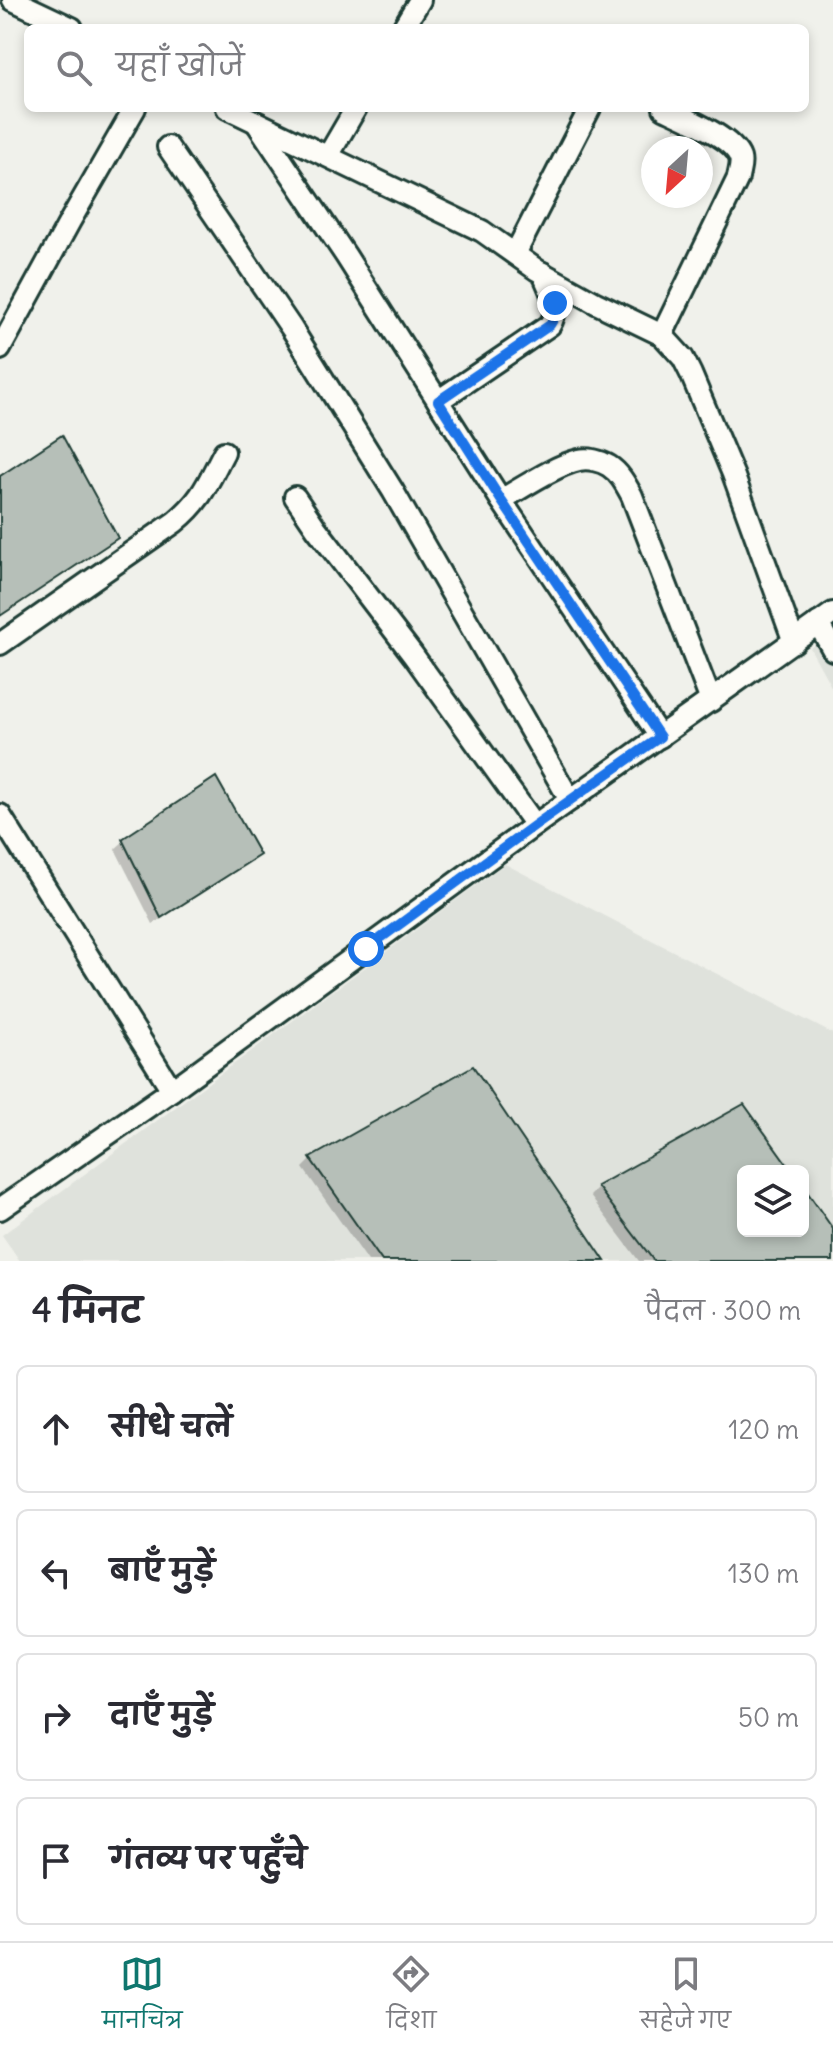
<!DOCTYPE html>
<html lang="hi">
<meta charset="utf-8">
<style>
:root{--surface:#fff;--page:#f7f7f7;--text:#2b2b33;--muted:#7c7c81;--line:#e1e1e2;--accent:#0f766e}
body{margin:0;font-family:Delius,"Playpen Sans Deva",sans-serif;background:var(--page);color:var(--text)}
.controls{position:absolute;right:24px;bottom:24px;display:grid;overflow:hidden;border-radius:12px;box-shadow:0 4px 12px #0003}
.controls button{width:72px;height:72px;display:grid;place-items:center;padding:0;border:0;border-bottom:2px solid var(--line);background:var(--surface);color:var(--text);font:40px sans-serif}
.compass{position:absolute;left:641px;top:136px;width:72px;height:72px;border-radius:50%;background:var(--surface);box-shadow:0 4px 12px #0003;rotate:206deg}
.stop{position:absolute;width:24px;height:24px;margin:-18px;border:6px solid #1a73e8;border-radius:50%;background:#fff}
.stop.end{background:#1a73e8;border-color:#fff;box-shadow:0 2px 8px #0008}
.list{margin:0;padding:0;list-style:none}
h2{display:flex;justify-content:space-between;align-items:center;height:104px;margin:0;padding:0 32px;font-size:34px}
h2 small{font-size:26px;font-weight:400;color:var(--muted)}
.list li{display:grid;grid-template-columns:52px 1fr auto;gap:24px;align-items:center;box-sizing:border-box;height:128px;margin:0 16px 16px;padding:0 16px;border:2px solid var(--line);border-radius:12px}
.list b{display:block;font-size:30px;white-space:nowrap}
.list em{font-size:26px;font-style:normal;color:var(--muted)}
.icon{flex:none;width:44px;height:44px;fill:none;stroke:currentColor;stroke-width:2;stroke-linecap:round;stroke-linejoin:round}
.map{position:relative;flex:none;width:833px;height:1261px;overflow:hidden}
.search{position:absolute;background:var(--surface);box-shadow:0 4px 12px #0003;left:24px;right:24px;top:24px;height:88px;display:flex;align-items:center;gap:20px;box-sizing:border-box;padding:0 28px;border-radius:12px;color:var(--muted);font-size:30px}
.sheet{height:680px;background:var(--surface)}
nav{display:flex;justify-content:space-around;align-items:center;box-sizing:border-box;height:112px;border-top:2px solid var(--line);background:var(--surface);font-size:22px;color:var(--muted)}
nav a{display:grid;justify-items:center;gap:4px}
nav .on{color:var(--accent)}
.map>svg:first-child{display:block}
.built{fill:#dfe2dc;fill-rule:evenodd}
.shadow{fill:#0003}
.building{fill:#b6bfb8;stroke:#1f3d34;stroke-width:2}
.lines{fill:none;stroke-linecap:round;stroke-linejoin:round}
.minor-casing{stroke:#1f3d34;stroke-width:26}
.minor{stroke:#fdfcf7;stroke-width:20}
.route{stroke:#1a73e8;stroke-width:10}
</style>
<div class="map">
<svg width="833" height="1261" viewBox="0 0 833 1261">
<rect width="100%" height="100%" fill="#f0f1eb"/>
<filter id="ink" filterUnits="userSpaceOnUse"><feTurbulence type="fractalNoise" baseFrequency=".0125" numOctaves="2"/><feDisplacementMap in="SourceGraphic" scale="16" xChannelSelector="R" yChannelSelector="G"/><feConvolveMatrix kernelMatrix="1 2 1 2 8 2 1 2 1" color-interpolation-filters="sRGB"/></filter>
<g filter="url(#ink)">
<!-- built -->
<g class="built">
<polygon points="833,631 833,690 810,648"/>
<path d="M505,864L833,1034V1261H20L2,1235ZM743,1171H803V1231H743Z"/>
</g>
<!-- shadow -->
<g class="shadow">
<polygon points="0,478 115,538 107,546 0,617"/>
<polygon points="124,841 257,855 249,863 153,924 115,849"/>
<polygon points="744,1107 790,1171 743,1171 743,1231 803,1231 803,1190 833,1232 833,1261 639,1261 590,1196 598,1188"/>
<polygon points="311,1160 602,1261 368,1261 303,1168"/>
</g>
<!-- building -->
<g class="building">
<polygon points="62,435 118,538 0,616 0,476"/>
<polygon points="216,777 260,855 161,918 122,839"/>
<polygon points="473,1066 605,1261 382,1261 310,1158"/>
<polygon points="744,1104 792,1171 743,1171 743,1231 803,1231 803,1186 833,1229 833,1261 654,1261 597,1186"/>
</g>
<g class="lines">
<defs>
<g id="minor">
<polyline points="13,0 72,28"/>
<polyline points="403,28 420,0"/>
<polyline points="227,108 482,231 537,270 596,303 662,335 683,358 691,374 733,474 794,642"/>
<polyline points="258,125 346,256 501,500 660,737"/>
<polyline points="168,147 292,329 393,491 570,800"/>
<polyline points="328,156 356,108"/>
<polyline points="515,254 590,108"/>
<path d="M662,335L738,178C739,171 742,165 740,158C733,137 683,117 664,108"/>
<polyline points="0,349 70,221 135,108"/>
<path d="M438,401L550,325C561,306 550,292 543,273"/>
<polyline points="295,497 316,528 413,655 535,825"/>
<path d="M501,500C522,488 556,465 579,460C589,458 601,461 609,466C620,473 626,485 632,496L711,701"/>
<polyline points="818,623 833,650"/>
<path d="M0,644L175,522C203,499 208,482 224,452"/>
<polyline points="0,815 172,1090"/>
<polyline points="0,1209 172,1090 535,825 833,613"/>
</g>
</defs>
<!-- minor casing -->
<use href="#minor" class="minor-casing"/>
<!-- minor -->
<use href="#minor" class="minor"/>
</g>
</g>
<g class="lines" filter="url(#ink)">
<!-- route -->
<polyline class="route" points="366,949 535,825 660,737 501,500 438,401 550,325 556,315 555,303"/>
</g>
</svg>
<div class="controls">
<button><svg class="icon" aria-label="layers" viewBox="0 0 24 24"><path d="M12 4l9 5-9 5-9-5zM3 14l9 5 9-5"/></svg></button>
</div>
<svg class="compass" viewBox="-18 -18 36 36"><path d="M0-13l5 13h-10z" fill="#e53935"/><path d="M0 13l5-13h-10z" fill="#7c7c81"/></svg>
<div class="stop" style="left:366px;top:949px"></div>
<div class="stop end" style="left:555px;top:303px"></div>
<div class="search"><svg class="icon" aria-label="search" viewBox="0 0 24 24"><circle cx="10" cy="10" r="6"/><path d="M15 15l6 6"/></svg>यहाँ खोजें</div>
</div>
<section class="sheet">
<h2>4 मिनट<small>पैदल · 300 m</small></h2>
<ul class="list">
<li><svg class="icon" aria-label="ahead" viewBox="0 0 24 24"><path d="M12 20V5M6 11l6-6 6 6"/></svg><div><b>सीधे चलें</b></div><em>120 m</em></li>
<li><svg class="icon" aria-label="left" viewBox="0 0 24 24"><path d="M17 20v-9H6M10 6l-5 5 5 5"/></svg><div><b>बाएँ मुड़ें</b></div><em>130 m</em></li>
<li><svg class="icon" aria-label="right" viewBox="0 0 24 24"><path d="M7 20v-9h11M14 6l5 5-5 5"/></svg><div><b>दाएँ मुड़ें</b></div><em>50 m</em></li>
<li><svg class="icon" aria-label="arrive" viewBox="0 0 24 24"><path d="M6 21V4h12l-3 4 3 4H6"/></svg><div><b>गंतव्य पर पहुँचे</b></div></li>
</ul>
</section>
<nav>
<a class="on"><svg class="icon" aria-label="map" viewBox="0 0 24 24"><path d="M3 6l6-2 6 2 6-2v14l-6 2-6-2-6 2zM9 4v14M15 6v14"/></svg>मानचित्र</a>
<a><svg class="icon" aria-label="directions" viewBox="0 0 24 24"><path d="M12 3l9 9-9 9-9-9zM9 14v-3h6M13 9l2 2-2 2"/></svg>दिशा</a>
<a><svg class="icon" aria-label="saved" viewBox="0 0 24 24"><path d="M7 4h10v16l-5-4-5 4z"/></svg>सहेजे गए</a>
</nav>
